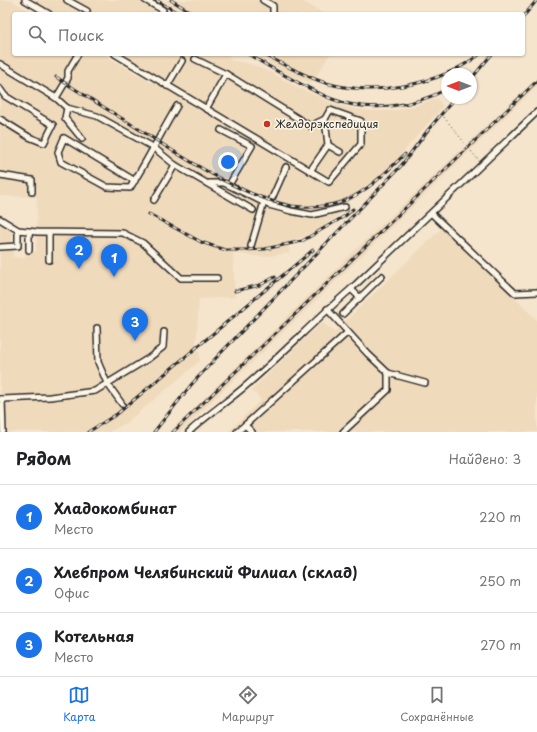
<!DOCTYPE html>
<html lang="ru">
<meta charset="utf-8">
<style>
:root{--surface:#fff;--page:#f2f2f2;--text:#202124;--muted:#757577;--line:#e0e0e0;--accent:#1a73e8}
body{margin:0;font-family:"Playpen Sans",sans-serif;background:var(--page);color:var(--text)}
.compass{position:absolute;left:441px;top:68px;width:36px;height:36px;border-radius:50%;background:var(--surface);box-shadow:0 1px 3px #0004;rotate:270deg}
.you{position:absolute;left:228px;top:162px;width:14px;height:14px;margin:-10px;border:3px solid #fff;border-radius:50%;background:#1a73e8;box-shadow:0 0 0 6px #1a73e833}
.badge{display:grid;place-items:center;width:26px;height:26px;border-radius:50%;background:var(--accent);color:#fff;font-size:13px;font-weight:700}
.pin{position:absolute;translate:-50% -33px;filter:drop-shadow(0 1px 2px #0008)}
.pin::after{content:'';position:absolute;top:21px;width:14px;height:12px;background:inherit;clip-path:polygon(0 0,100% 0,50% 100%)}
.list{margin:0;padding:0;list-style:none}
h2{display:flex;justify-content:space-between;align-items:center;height:52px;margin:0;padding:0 16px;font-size:17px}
h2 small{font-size:13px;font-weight:400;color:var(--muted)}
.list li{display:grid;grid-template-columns:26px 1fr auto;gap:12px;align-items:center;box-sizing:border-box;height:64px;padding:0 16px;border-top:1px solid var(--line)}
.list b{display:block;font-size:15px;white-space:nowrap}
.list p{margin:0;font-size:13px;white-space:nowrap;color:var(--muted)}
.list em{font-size:13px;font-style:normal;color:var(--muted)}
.icon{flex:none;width:22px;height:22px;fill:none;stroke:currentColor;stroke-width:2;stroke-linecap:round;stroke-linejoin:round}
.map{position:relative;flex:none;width:537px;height:432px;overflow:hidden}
.search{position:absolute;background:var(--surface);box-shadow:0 1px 3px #0004;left:12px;right:12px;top:12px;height:44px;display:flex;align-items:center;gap:10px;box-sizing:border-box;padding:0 14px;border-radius:4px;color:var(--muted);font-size:15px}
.sheet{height:244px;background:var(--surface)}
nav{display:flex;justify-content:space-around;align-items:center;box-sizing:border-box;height:56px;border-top:1px solid var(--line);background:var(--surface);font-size:11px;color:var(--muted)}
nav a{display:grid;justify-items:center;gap:2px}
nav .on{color:var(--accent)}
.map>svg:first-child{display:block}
.built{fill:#f0dabc}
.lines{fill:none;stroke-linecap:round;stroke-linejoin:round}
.minor-casing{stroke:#2b2b2b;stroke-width:8}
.path{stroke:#2b2b2b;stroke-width:1;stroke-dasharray:1 3;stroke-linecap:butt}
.minor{stroke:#fcf5e5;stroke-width:5}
.rail-casing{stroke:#2b2b2b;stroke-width:3}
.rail{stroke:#fcf5e5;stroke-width:1.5;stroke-dasharray:4.5;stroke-linecap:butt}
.poi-dot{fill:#c8321e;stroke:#fcf5e5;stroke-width:1.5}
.labels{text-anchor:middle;stroke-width:3;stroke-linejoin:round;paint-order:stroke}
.poi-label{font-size:11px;fill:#2b2b2b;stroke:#fcf5e5;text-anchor:start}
</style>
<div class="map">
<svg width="537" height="432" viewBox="0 0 537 432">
<rect width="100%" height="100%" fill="#f5e5cd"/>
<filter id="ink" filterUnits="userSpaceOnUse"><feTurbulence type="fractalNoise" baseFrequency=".025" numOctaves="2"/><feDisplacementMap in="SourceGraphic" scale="8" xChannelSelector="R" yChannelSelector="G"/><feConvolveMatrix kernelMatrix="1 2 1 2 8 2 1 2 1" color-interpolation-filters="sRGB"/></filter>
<g filter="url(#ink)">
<!-- built -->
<g class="built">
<polygon points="0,0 11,0 35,14 14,14 14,54 103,54 152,83 156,75 120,54 230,54 229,60 251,64 272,73 297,87 332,103 345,107 367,111 393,111 418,105 437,98 443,106 399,157 374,181 355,194 344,199 348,209 318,230 288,243 290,253 261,257 233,253 235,297 199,299 196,347 199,351 200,361 126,423 109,432 0,432 0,223 12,232 13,257 25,258 25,252 36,252 37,197 0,196"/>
<polygon points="28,0 148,0 172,14 52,14"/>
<polygon points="163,0 301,0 324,14 186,14"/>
<polygon points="254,54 330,54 312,83 293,77"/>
<polygon points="537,78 537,86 180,432 170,432 351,254"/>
<polygon points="443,227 537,320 537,432 228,432 261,400 252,390 322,322 334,332"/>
</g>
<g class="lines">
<defs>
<g id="minor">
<polyline points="25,0 49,14"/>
<polyline points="67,0 87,11"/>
<polyline points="145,0 163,10 162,14"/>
<polyline points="263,0 273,6 273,14"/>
<polyline points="115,54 329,182 361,144 361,121 330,110 325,119 310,126 226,74 195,59"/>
<polyline points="0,64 56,98 67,108 97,116 153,147 175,165 253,210"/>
<polyline points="167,86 182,61"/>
<polyline points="0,89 5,96 53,125 44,143 29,137 0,119"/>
<polyline points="56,98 68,78 68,71 78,54"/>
<polyline points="67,108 65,118 82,139"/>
<polyline points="206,109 226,74"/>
<polyline points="221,130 252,146 229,185"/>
<polyline points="328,145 340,152"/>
<polyline points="310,171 328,145 325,119"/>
<polyline points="0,175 32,180 32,192"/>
<path d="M135,181L64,138L58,152L61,162L107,187L130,188C147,161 161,133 177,106"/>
<polyline points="209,183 224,183 269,205 291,211 312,215 345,207"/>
<polyline points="154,200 175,165"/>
<polyline points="269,205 286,167"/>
<polyline points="432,214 515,293 537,292"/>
<polyline points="0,219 18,230 37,232 123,233 143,243 181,278 217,278"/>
<polyline points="29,231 29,250"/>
<polyline points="49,233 49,260"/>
<polyline points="251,246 264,202"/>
<polyline points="0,247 18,246 18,230"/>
<polyline points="351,289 360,298"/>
<polyline points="327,309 368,354 388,373 388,390 343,432"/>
<polyline points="343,314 382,276"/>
<polyline points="97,328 98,362 107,383 122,404"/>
<polyline points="388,373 425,383"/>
<polyline points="0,399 2,399 3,432"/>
<polyline points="2,399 50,397 95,391 149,358 163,347 164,332"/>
<path d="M189,432C208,414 230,400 249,383C284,353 316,319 351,289L537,112"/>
<polyline points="237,432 245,425"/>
<polyline points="252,432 245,425 348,332"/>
</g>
</defs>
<!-- minor casing -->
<use href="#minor" class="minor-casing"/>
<!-- path -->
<polyline class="path" points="444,117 479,161"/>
<!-- minor -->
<use href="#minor" class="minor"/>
<defs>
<g id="rail">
<polyline points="156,0 180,14"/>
<polyline points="171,0 194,14"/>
<polyline points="523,17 537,0"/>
<path d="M248,54C266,65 283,75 301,84C311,89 321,95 332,99C369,113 413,107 447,89"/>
<path d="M263,54C283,64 304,76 326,83C375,97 440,85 480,54"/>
<path d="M56,77C90,99 125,120 159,142C197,166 247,198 292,206C305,208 321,207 334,204C363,197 384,174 405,154"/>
<polyline points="471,79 492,54"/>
<polyline points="149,214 201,242 225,250 243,250 265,249 302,241 345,216 353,209"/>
<polyline points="235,291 260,285 275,277"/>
<polyline points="88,432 117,414 313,250"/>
<polyline points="154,432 191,385 215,359 401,166 428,130 455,98"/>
<polyline points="173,432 537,81"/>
</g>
</defs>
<!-- rail casing -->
<use href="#rail" class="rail-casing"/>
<!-- rail -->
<use href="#rail" class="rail"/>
</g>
</g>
<!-- markers -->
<circle class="poi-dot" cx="267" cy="124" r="4"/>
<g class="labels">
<!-- poi labels -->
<g class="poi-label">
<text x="275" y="128">Желдорэкспедиция</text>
</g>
</g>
</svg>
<svg class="compass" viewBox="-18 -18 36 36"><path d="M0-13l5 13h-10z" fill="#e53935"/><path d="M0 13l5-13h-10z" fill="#757577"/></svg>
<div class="you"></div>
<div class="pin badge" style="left:114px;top:277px">1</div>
<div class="pin badge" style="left:79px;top:269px">2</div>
<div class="pin badge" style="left:135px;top:341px">3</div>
<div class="search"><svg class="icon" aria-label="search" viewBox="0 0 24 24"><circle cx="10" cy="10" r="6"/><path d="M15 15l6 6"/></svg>Поиск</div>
</div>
<section class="sheet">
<h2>Рядом<small>Найдено: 3</small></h2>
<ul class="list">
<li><span class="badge">1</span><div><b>Хладокомбинат</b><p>Место</p></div><em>220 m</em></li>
<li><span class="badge">2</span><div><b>Хлебпром Челябинский Филиал (склад)</b><p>Офис</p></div><em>250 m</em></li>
<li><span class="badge">3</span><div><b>Котельная</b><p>Место</p></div><em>270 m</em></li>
</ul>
</section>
<nav>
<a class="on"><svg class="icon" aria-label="map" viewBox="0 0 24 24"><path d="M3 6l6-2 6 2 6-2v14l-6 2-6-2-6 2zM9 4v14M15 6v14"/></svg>Карта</a>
<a><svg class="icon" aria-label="directions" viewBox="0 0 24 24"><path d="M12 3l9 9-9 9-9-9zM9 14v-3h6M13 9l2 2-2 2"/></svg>Маршрут</a>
<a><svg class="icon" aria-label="saved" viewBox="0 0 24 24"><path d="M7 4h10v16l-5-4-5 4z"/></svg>Сохранённые</a>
</nav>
